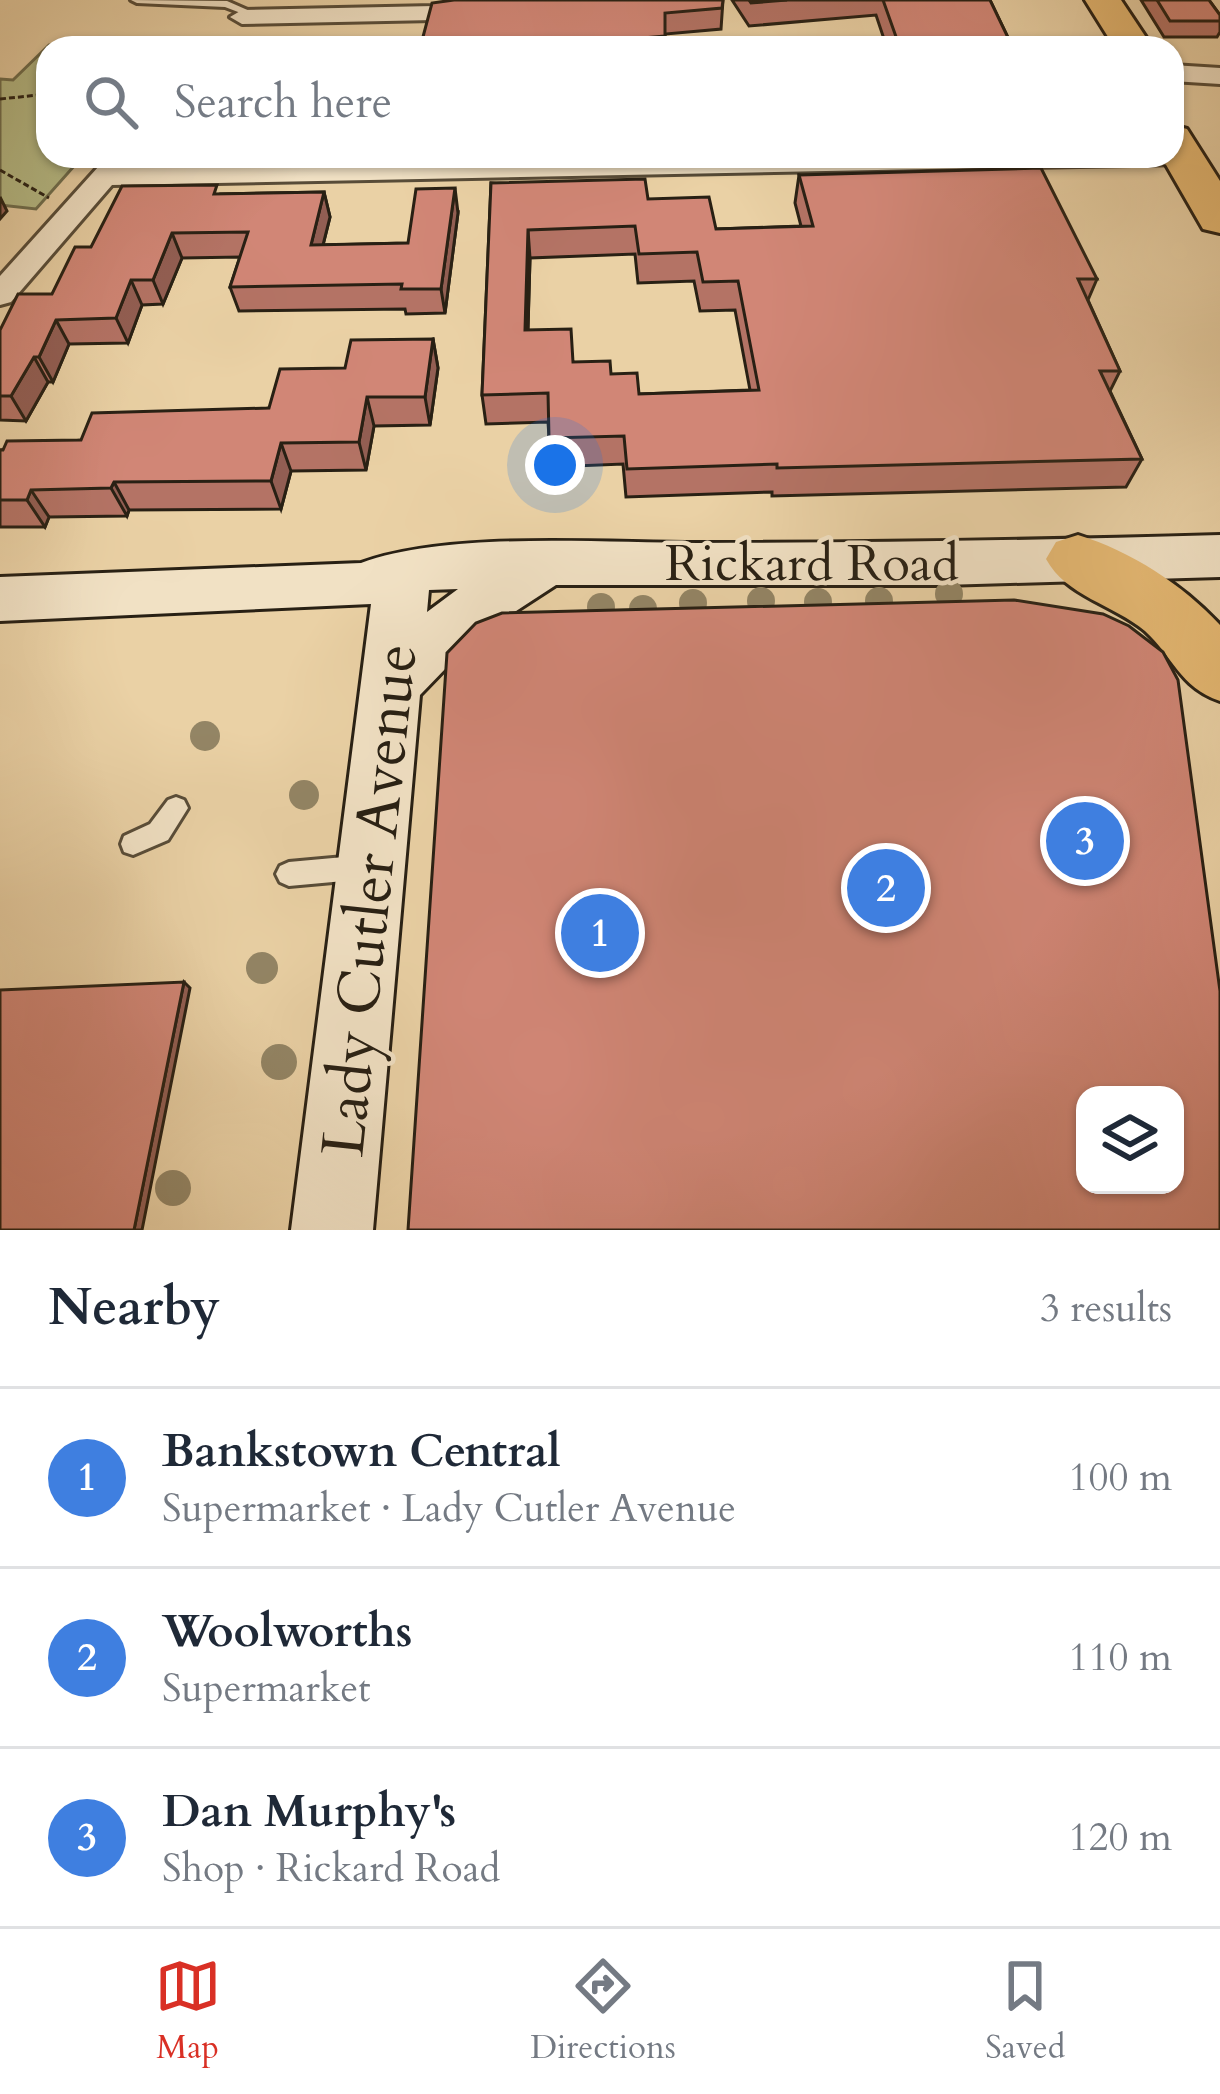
<!DOCTYPE html>
<meta charset="utf-8">
<style>
:root{--surface:#fff;--page:#f2f2f3;--text:#1f2937;--muted:#747a83;--line:#e0e1e3;--accent:#d93025}
body{margin:0;font-family:Cardo,serif;background:var(--page);color:var(--text)}
.controls{position:absolute;right:36px;bottom:36px;display:grid;overflow:hidden;border-radius:24px;box-shadow:0 3px 9px #0004}
.controls button{width:108px;height:108px;display:grid;place-items:center;padding:0;border:0;border-bottom:3px solid var(--line);background:var(--surface);color:var(--text);font:60px sans-serif}
.you{position:absolute;left:555px;top:465px;width:42px;height:42px;margin:-30px;border:9px solid #fff;border-radius:50%;background:#1a73e8;box-shadow:0 0 0 18px #1a73e833}
.badge{display:grid;place-items:center;width:78px;height:78px;border-radius:50%;background:var(--accent);color:#fff;font-size:39px;font-weight:700}
.pin{position:absolute;translate:-50% -50%;border:6px solid #fff;box-shadow:0 3px 12px #0006}
.list{margin:0;padding:0;list-style:none}
h2{display:flex;justify-content:space-between;align-items:center;height:156px;margin:0;padding:0 48px;font-size:51px}
h2 small{font-size:39px;font-weight:400;color:var(--muted)}
.list li{display:grid;grid-template-columns:78px 1fr auto;gap:36px;align-items:center;box-sizing:border-box;height:180px;padding:0 48px;border-top:3px solid var(--line)}
.list b{display:block;font-size:45px;white-space:nowrap}
.list p{margin:0;font-size:39px;white-space:nowrap;color:var(--muted)}
.list em{font-size:39px;font-style:normal;color:var(--muted)}
.icon{flex:none;width:66px;height:66px;fill:none;stroke:currentColor;stroke-width:2;stroke-linecap:round;stroke-linejoin:round}
.map{position:relative;flex:none;width:1220px;height:1230px;overflow:hidden}
.search{position:absolute;background:var(--surface);box-shadow:0 3px 9px #0004;left:36px;right:36px;top:36px;height:132px;display:flex;align-items:center;gap:30px;box-sizing:border-box;padding:0 42px;border-radius:36px;color:var(--muted);font-size:45px}
.sheet{height:696px;background:var(--surface)}
nav{display:flex;justify-content:space-around;align-items:center;box-sizing:border-box;height:168px;border-top:3px solid var(--line);background:var(--surface);font-size:33px;color:var(--muted)}
nav a{display:grid;justify-items:center;gap:6px}
nav .on{color:var(--accent)}
.map>svg:first-child{display:block}
.green{fill:#b6bc87;stroke:#6f6e4e;stroke-width:3}
.lines{fill:none;stroke-linecap:round;stroke-linejoin:round}
.lane-casing{stroke:#584c38;stroke-width:6}
.street-casing{stroke:#584c38;stroke-width:6}
.secondary-casing{stroke:#282014;stroke-width:6}
.highway-casing{stroke:#282014;stroke-width:6}
.path{stroke:#282014;stroke-width:3;stroke-dasharray:6 3;stroke-linecap:butt}
.lane{fill:#f1e1c4;fill-rule:evenodd}
.street{fill:#f1e1c4;fill-rule:evenodd}
.secondary{fill:#f1e1c4;fill-rule:evenodd}
.highway{fill:#e5b872;fill-rule:evenodd}
.tree{fill:#938565}
.wall{fill:#b47365;stroke:#282014;stroke-width:3;fill-rule:evenodd}
.shaded-wall{fill:#925e53;stroke:#282014;stroke-width:3}
.building{fill:#d18676;stroke:#282014;stroke-width:3;fill-rule:evenodd}
.labels{text-anchor:middle;stroke-width:9;stroke-linejoin:round;paint-order:stroke}
.street-label{font-size:51px;fill:#282014;stroke:#f1e1c4}
.near-street-label{font-size:60px;fill:#282014;stroke:#f1e1c4}
</style>
<div class="map">
<svg width="1220" height="1230" viewBox="0 0 1220 1230">
<rect width="100%" height="100%" fill="#ead1a5"/>
<filter id="stains"><feTurbulence type="fractalNoise" baseFrequency=".00167" numOctaves="4"/><feColorMatrix values="0 0 0 0 .2 0 0 0 0 .09 0 0 0 0 .02 0 0 0 .5 -.17"/></filter>
<radialGradient id="worn" r=".72"><stop offset=".6" stop-color="#630" stop-opacity="0"/><stop offset="1" stop-color="#630" stop-opacity=".3"/></radialGradient>
<!-- green -->
<polygon class="green" points="49,45 92,48 48,48 48,156 83,156 36,209 0,205 0,79 13,80"/>
<g class="lines">
<defs>
<g id="lane">
<polygon points="131,0 227,1 252,12 246,15 225,7 137,3"/>
<polygon points="176,797 184,800 188,808 168,840 133,855 124,852 121,844 124,836 150,824 168,800"/>
<polygon points="366,855 375,859 378,867 375,875 366,879 289,886 280,882 276,874 280,866 289,862"/>
</g>
<g id="street">
<polygon points="471,0 525,0 514,7 434,20 242,24 230,17 242,10 434,6"/>
<polygon points="1172,65 1220,68 1220,84 1172,81"/>
<polygon points="1172,148 1193,150 1197,156 1183,164 112,185 11,302 0,305 0,276 108,156 137,156 127,168 751,156 1172,156"/>
</g>
<path id="secondary" d="M1220,535V577L943,585H556L476,637L420,695L373,1230H291L371,604L0,621V577L361,563C449,531 600,543 697,543C872,543 1046,540 1220,535ZM458,589L427,612L429,590Z"/>
<g id="highway">
<polygon points="1085,0 1121,0 1153,48 1115,48"/>
<polygon points="1172,125 1187,129 1220,181 1220,233 1203,229 1161,156 1172,156"/>
<path d="M1078,535C1131,551 1183,585 1220,625V701C1179,687 1174,657 1145,631C1114,605 1066,596 1046,559L1056,542Z"/>
</g>
</defs>
<!-- lane casing -->
<use href="#lane" class="lane-casing"/>
<!-- street casing -->
<use href="#street" class="street-casing"/>
<!-- secondary casing -->
<use href="#secondary" class="secondary-casing"/>
<!-- highway casing -->
<use href="#highway" class="highway-casing"/>
<!-- path -->
<g class="path">
<polyline points="192,48 224,42"/>
<polyline points="0,99 48,94"/>
<polyline points="0,170 49,198"/>
</g>
<!-- lane -->
<use href="#lane" class="lane"/>
<!-- street -->
<use href="#street" class="street"/>
<!-- secondary -->
<use href="#secondary" class="secondary"/>
<!-- highway -->
<use href="#highway" class="highway"/>
</g>
<!-- trees -->
<g class="tree">
<circle cx="949" cy="594" r="14"/>
<circle cx="761" cy="601" r="14"/>
<circle cx="879" cy="601" r="14"/>
<circle cx="818" cy="602" r="14"/>
<circle cx="693" cy="603" r="14"/>
<circle cx="601" cy="607" r="14"/>
<circle cx="643" cy="609" r="14"/>
<circle cx="205" cy="736" r="15"/>
<circle cx="304" cy="795" r="15"/>
<circle cx="262" cy="968" r="16"/>
<circle cx="279" cy="1062" r="18"/>
<circle cx="173" cy="1188" r="18"/>
</g>
<!-- wall -->
<g class="wall">
<polygon points="723,0 721,29 665,34 665,48 420,48"/>
<polygon points="732,0 990,0 1013,48 887,48 876,15 749,26"/>
<polygon points="1141,0 1209,0 1220,15 1220,32 1217,37 1164,37"/>
<path d="M799,175L1097,279L1088,300L1120,371L1110,391L1142,459L1126,487L772,496V492L626,497L623,464L551,467L548,422L486,424L482,395L491,183L648,199L716,229L801,226L795,203ZM635,254L638,283L694,281L700,311L735,310L750,390L639,394L611,374L573,362L528,330L530,258Z"/>
<polygon points="324,192 330,217 323,245 408,243 458,213 445,313 406,314 405,309 239,311 230,287 240,257 182,258 163,304 142,305 128,343 69,344 53,382 48,382 26,421 0,420 0,330 52,294 91,247 220,194"/>
<polygon points="433,339 438,368 430,425 374,426 366,470 291,471 281,509 129,510 127,516 49,517 45,527 0,527 0,450 81,440 269,408 345,368"/>
</g>
<!-- shaded-wall -->
<g class="shaded-wall">
<polygon points="455,188 458,213 445,313 441,289"/>
<polygon points="324,192 330,217 317,269 311,245"/>
<polygon points="0,197 7,211 0,219"/>
<polygon points="528,230 530,258 527,359 525,330"/>
<polygon points="172,233 182,258 163,304 153,280"/>
<polygon points="131,280 142,305 128,343 116,318"/>
<polygon points="56,320 69,344 53,382 39,357"/>
<polygon points="433,339 438,368 430,425 425,397"/>
<polygon points="34,357 48,382 26,421 11,396"/>
<polygon points="367,397 374,426 366,470 359,442"/>
<polygon points="281,443 291,471 281,509 271,481"/>
<polygon points="114,482 129,510 127,516 111,488"/>
<polygon points="31,490 49,517 45,527 27,500"/>
<polygon points="184,982 190,988 142,1230 134,1230"/>
</g>
<!-- building -->
<g class="building">
<polygon points="454,0 723,0 722,8 665,13 665,36 574,44 574,48 420,48 432,3"/>
<polygon points="749,0 787,0 751,3"/>
<polygon points="883,0 990,0 1013,48 900,48"/>
<polygon points="1157,0 1209,0 1220,15 1220,21 1170,21"/>
<path d="M1041,168L1097,279H1078L1120,371H1100L1142,459L777,468V464L627,469L624,436L549,438L548,393L482,395L491,183L645,179L648,199L709,197L716,229L813,226L799,175ZM635,226L639,254L697,252L703,282L738,281L759,390L639,394L637,373L611,374L610,361L573,362L571,329L525,330L528,230Z"/>
<polygon points="217,185 214,194 324,192 311,245 408,243 416,189 455,188 441,289 401,289 402,284 230,287 248,232 172,233 153,280 131,280 116,318 56,320 39,357 34,357 11,396 0,396 0,330 18,294 52,294 75,247 91,247 122,186"/>
<polygon points="433,339 425,397 367,397 359,442 281,443 271,481 114,482 111,488 31,490 27,500 0,500 0,450 3,450 7,441 81,440 92,413 269,408 280,369 345,368 351,340"/>
<path d="M1014,600L1103,614L1129,626L1163,652L1178,680L1220,991V1230H408L447,653L476,623L502,613ZM1085,1095H1175V1185H1085Z"/>
<polygon points="184,982 134,1230 0,1230 0,990"/>
</g>
<g class="labels">
<!-- street labels -->
<g class="street-label">
<text x="812" y="580">Rickard Road</text>
</g>
<!-- near-street labels -->
<g class="near-street-label">
<text transform="translate(368 900) rotate(-84)" y="21">Lady Cutler Avenue</text>
</g>
</g>
<rect width="100%" height="100%" filter="url(#stains)"/>
<rect width="100%" height="100%" fill="url(#worn)"/>
</svg>
<div class="controls">
<button><svg class="icon" aria-label="layers" viewBox="0 0 24 24"><path d="M12 4l9 5-9 5-9-5zM3 14l9 5 9-5"/></svg></button>
</div>
<div class="you"></div>
<div class="pin badge" style="left:600px;top:933px;background:#3f7fe0">1</div>
<div class="pin badge" style="left:886px;top:888px;background:#3f7fe0">2</div>
<div class="pin badge" style="left:1085px;top:841px;background:#3f7fe0">3</div>
<div class="search"><svg class="icon" aria-label="search" viewBox="0 0 24 24"><circle cx="10" cy="10" r="6"/><path d="M15 15l6 6"/></svg>Search here</div>
</div>
<section class="sheet">
<h2>Nearby<small>3 results</small></h2>
<ul class="list">
<li><span class="badge" style="background:#3f7fe0">1</span><div><b>Bankstown Central</b><p>Supermarket · Lady Cutler Avenue</p></div><em>100 m</em></li>
<li><span class="badge" style="background:#3f7fe0">2</span><div><b>Woolworths</b><p>Supermarket</p></div><em>110 m</em></li>
<li><span class="badge" style="background:#3f7fe0">3</span><div><b>Dan Murphy's</b><p>Shop · Rickard Road</p></div><em>120 m</em></li>
</ul>
</section>
<nav>
<a class="on"><svg class="icon" aria-label="map" viewBox="0 0 24 24"><path d="M3 6l6-2 6 2 6-2v14l-6 2-6-2-6 2zM9 4v14M15 6v14"/></svg>Map</a>
<a><svg class="icon" aria-label="directions" viewBox="0 0 24 24"><path d="M12 3l9 9-9 9-9-9zM9 14v-3h6M13 9l2 2-2 2"/></svg>Directions</a>
<a><svg class="icon" aria-label="saved" viewBox="0 0 24 24"><path d="M7 4h10v16l-5-4-5 4z"/></svg>Saved</a>
</nav>
